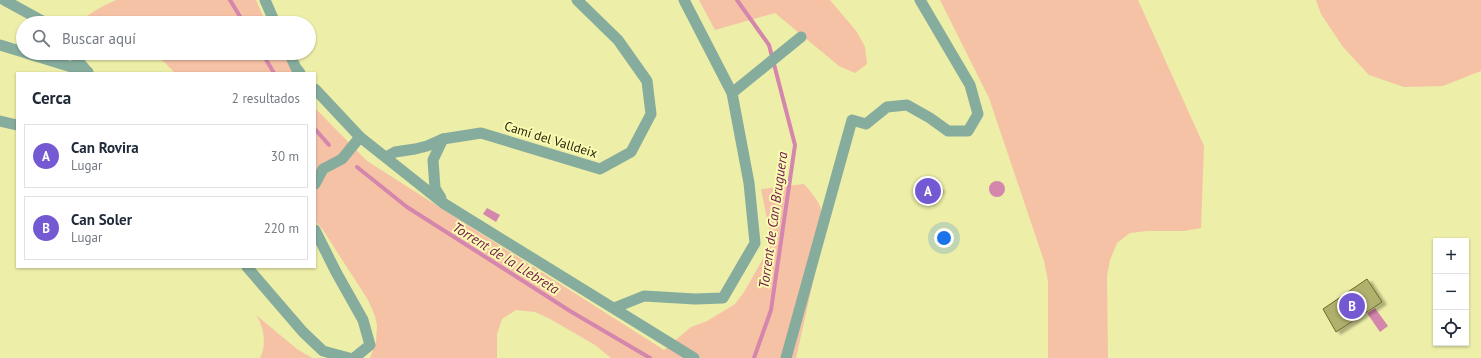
<!DOCTYPE html>
<html lang="es">
<meta charset="utf-8">
<style>
:root{--surface:#fff;--page:#f6f6f7;--text:#1f2937;--muted:#747a83;--line:#e0e1e3;--accent:#7459d3}
body{margin:0;font-family:"PT Sans",sans-serif;background:var(--page);color:var(--text)}
.controls{position:absolute;right:12px;bottom:12px;display:grid;overflow:hidden;border-radius:0px;box-shadow:0 1px 3px #0004}
.controls button{width:36px;height:36px;display:grid;place-items:center;padding:0;border:0;border-bottom:1px solid var(--line);background:var(--surface);color:var(--text);font:20px sans-serif}
.you{position:absolute;left:944px;top:238px;width:14px;height:14px;margin:-10px;border:3px solid #fff;border-radius:50%;background:#1a73e8;box-shadow:0 0 0 6px #1a73e833}
.badge{display:grid;place-items:center;width:26px;height:26px;border-radius:50%;background:var(--accent);color:#fff;font-size:13px;font-weight:700}
.pin{position:absolute;translate:-50% -50%;border:2px solid #fff;box-shadow:0 1px 4px #0006}
.list{margin:0;padding:0;list-style:none}
h2{display:flex;justify-content:space-between;align-items:center;height:52px;margin:0;padding:0 16px;font-size:17px}
h2 small{font-size:13px;font-weight:400;color:var(--muted)}
.list li{display:grid;grid-template-columns:26px 1fr auto;gap:12px;align-items:center;box-sizing:border-box;height:64px;margin:0 8px 8px;padding:0 8px;border:1px solid var(--line);border-radius:0px}
.list b{display:block;font-size:15px;white-space:nowrap}
.list p{margin:0;font-size:13px;white-space:nowrap;color:var(--muted)}
.list em{font-size:13px;font-style:normal;color:var(--muted)}
.icon{flex:none;width:22px;height:22px;fill:none;stroke:currentColor;stroke-width:2;stroke-linecap:round;stroke-linejoin:round}
.map{position:relative;flex:none;width:1481px;height:358px;overflow:hidden}
.search{position:absolute;background:var(--surface);box-shadow:0 1px 3px #0004;left:16px;top:16px;width:300px;height:44px;display:flex;align-items:center;gap:10px;box-sizing:border-box;padding:0 14px;border-radius:22px;color:var(--muted);font-size:15px}
.panel{position:absolute;background:var(--surface);box-shadow:0 1px 3px #0004;left:16px;top:72px;width:300px;height:196px;border-radius:0px}
.map>svg:first-child{display:block}
.green{fill:#f6c2a6}
.water{fill:#d486ad}
.lines{fill:none;stroke-linecap:round;stroke-linejoin:round}
.stream{stroke:#d486ad;stroke-width:4}
.building{fill:#b0b16d;stroke:#6c6c28;filter:url(#shadow)}
.minor{stroke:#85ac9d;stroke-width:11}
.labels{text-anchor:middle;stroke-width:4;stroke-linejoin:round;paint-order:stroke}
.street-label{font-size:13px;fill:#252508;stroke:#fafcb4}
.water-label{font-size:14px;font-style:italic;fill:#73174e;stroke:#fafcb4}
</style>
<div class="map">
<svg width="1481" height="358" viewBox="0 0 1481 358">
<defs>
<filter id="shadow"><feDropShadow dx="4.5" dy="2.5" stdDeviation="1" flood-color="#0004"/></filter>
</defs>
<rect width="100%" height="100%" fill="#edeea7"/>
<!-- green -->
<g class="green">
<path d="M116,0H256L266,23H82C88,12 104,6 116,0Z"/>
<polygon points="699,0 830,0 857,32 865,47 867,64 855,73 839,66 775,13 715,30"/>
<polygon points="940,0 1138,0 1204,146 1201,228 1184,231 1147,231 1130,233 1117,243 1110,260 1107,276 1108,358 1048,358 1048,281 1044,261 989,98"/>
<polygon points="1316,0 1481,0 1481,71 1443,86 1404,87 1369,75 1343,47 1321,14"/>
<polygon points="155,53 282,53 294,73 175,73"/>
<path d="M315,108L367,161L664,350L691,327L707,321L735,304L744,292L768,250L770,234L761,189L804,184C820,202 824,209 824,233L796,358H611L595,345L550,319L535,312L516,310L502,319L497,334V358H370L376,342L377,325L375,316L368,300L323,230L315,221Z"/>
<path d="M256,315L297,349L312,358H260C267,346 264,326 256,315Z"/>
</g>
<!-- water -->
<g class="water">
<circle cx="997" cy="189" r="8"/>
<polygon points="487,208 500,215 496,222 483,214"/>
<polygon points="1375,308 1388,326 1380,332 1367,313"/>
</g>
<g class="lines">
<!-- stream -->
<g class="stream">
<polyline points="230,0 244,23"/>
<polyline points="737,0 769,45 795,145 771,310 754,358"/>
<polyline points="262,53 274,73"/>
<polyline points="315,129 329,145"/>
<polyline points="357,167 407,207 570,311 650,358"/>
</g>
</g>
<!-- building -->
<g class="building">
<polygon points="927,179 940,189 929,202 916,192"/>
<polygon points="1367,279 1382,302 1336,332 1323,309"/>
</g>
<g class="lines">
<!-- minor -->
<g class="minor">
<polyline points="4,0 46,23"/>
<polyline points="265,0 275,23"/>
<polyline points="0,45 23,52"/>
<polyline points="26,53 88,72"/>
<polyline points="72,53 88,73"/>
<polyline points="289,53 296,68 300,73"/>
<polyline points="315,89 360,137 443,203 694,358"/>
<polyline points="732,93 801,37"/>
<polyline points="0,121 17,125"/>
<polyline points="386,157 395,152 415,149 427,146 443,139 481,133 600,169 631,152 651,114 647,81 618,40 577,0"/>
<polyline points="315,184 323,169 342,159 360,137"/>
<polyline points="441,198 435,188 433,160 443,139"/>
<polyline points="315,230 336,272 363,320 370,345 354,358"/>
<polyline points="247,267 303,332 323,351 349,358"/>
<polyline points="614,308 644,296 695,299 723,298 755,243 749,183 732,93 684,0"/>
<polyline points="786,358 852,120 866,124 887,107 907,105 930,118 948,131 968,131 978,114 970,85 920,0"/>
</g>
</g>
<g class="labels">
<!-- street labels -->
<g class="street-label">
<text transform="translate(551 139) rotate(17)" y="5">Camí del Valldeix</text>
</g>
<!-- water labels -->
<g class="water-label">
<text transform="translate(773 220) rotate(-82)" y="5">Torrent de Can Bruguera</text>
<text transform="translate(506 258) rotate(32)" y="5">Torrent de la Llebreta</text>
</g>
</g>
</svg>
<div class="controls">
<button>+</button>
<button>−</button>
<button><svg class="icon" aria-label="locate" viewBox="0 0 24 24"><circle cx="12" cy="12" r="6"/><path d="M12 2v4M12 18v4M2 12h4M18 12h4"/></svg></button>
</div>
<div class="you"></div>
<div class="pin badge" style="left:928px;top:191px">A</div>
<div class="pin badge" style="left:1352px;top:306px">B</div>
<div class="search"><svg class="icon" aria-label="search" viewBox="0 0 24 24"><circle cx="10" cy="10" r="6"/><path d="M15 15l6 6"/></svg>Buscar aquí</div>
<section class="panel">
<h2>Cerca<small>2 resultados</small></h2>
<ul class="list">
<li><span class="badge">A</span><div><b>Can Rovira</b><p>Lugar</p></div><em>30 m</em></li>
<li><span class="badge">B</span><div><b>Can Soler</b><p>Lugar</p></div><em>220 m</em></li>
</ul>
</section>
</div>
